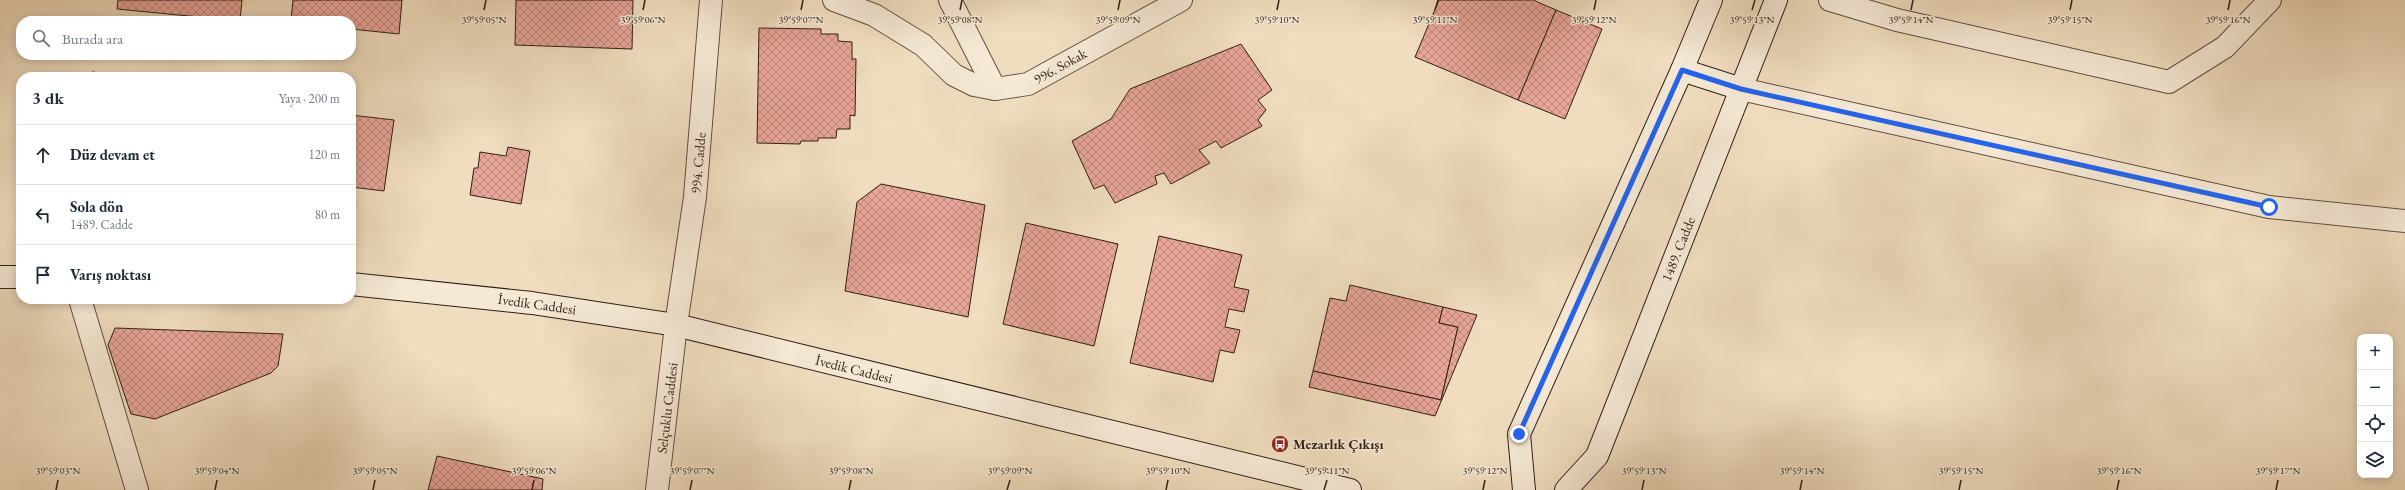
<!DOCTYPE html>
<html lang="tr">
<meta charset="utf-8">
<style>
:root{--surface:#fff;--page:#f6f6f7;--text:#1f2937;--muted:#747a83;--line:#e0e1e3}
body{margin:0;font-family:"EB Garamond",serif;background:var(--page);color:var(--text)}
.controls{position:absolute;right:12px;bottom:12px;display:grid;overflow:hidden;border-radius:8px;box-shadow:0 2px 10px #0003}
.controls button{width:36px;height:36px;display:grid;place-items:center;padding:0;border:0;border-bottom:1px solid var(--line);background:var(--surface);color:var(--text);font:20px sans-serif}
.stop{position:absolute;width:12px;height:12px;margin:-9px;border:3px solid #2563eb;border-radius:50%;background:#fff}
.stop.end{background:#2563eb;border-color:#fff;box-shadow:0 1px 4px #0008}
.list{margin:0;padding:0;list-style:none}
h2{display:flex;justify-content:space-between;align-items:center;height:52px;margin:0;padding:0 16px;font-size:17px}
h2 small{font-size:13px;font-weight:400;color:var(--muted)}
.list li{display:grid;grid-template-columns:26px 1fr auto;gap:12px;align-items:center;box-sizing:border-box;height:60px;padding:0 16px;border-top:1px solid var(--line)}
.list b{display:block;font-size:15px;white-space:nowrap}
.list p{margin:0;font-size:13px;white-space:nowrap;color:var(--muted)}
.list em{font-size:13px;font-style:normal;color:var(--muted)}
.icon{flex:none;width:22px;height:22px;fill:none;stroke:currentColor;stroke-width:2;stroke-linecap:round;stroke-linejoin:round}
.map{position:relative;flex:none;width:2405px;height:490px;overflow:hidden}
.search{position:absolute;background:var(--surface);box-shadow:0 2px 10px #0003;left:16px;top:16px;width:340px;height:44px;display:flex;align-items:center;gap:10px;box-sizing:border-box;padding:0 14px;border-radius:16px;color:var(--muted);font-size:15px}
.panel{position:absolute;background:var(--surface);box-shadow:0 2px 10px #0003;left:16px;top:72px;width:340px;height:232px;border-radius:16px}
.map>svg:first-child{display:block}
.building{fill:url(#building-cross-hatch);stroke:#301f18}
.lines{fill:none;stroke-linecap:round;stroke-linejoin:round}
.minor-casing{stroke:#604e42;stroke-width:24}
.tertiary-casing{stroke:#604e42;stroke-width:24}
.secondary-casing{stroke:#301f18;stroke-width:24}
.minor{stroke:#f5e9d5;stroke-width:22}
.tertiary{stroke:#f5e9d5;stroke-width:22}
.secondary{stroke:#f5e9d5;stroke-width:22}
.route{stroke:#2563eb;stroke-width:5}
.ticks{fill:none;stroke:#301f18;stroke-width:1.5}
.labels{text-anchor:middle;stroke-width:3;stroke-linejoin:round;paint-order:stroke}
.street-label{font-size:14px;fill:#301f18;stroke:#f5e9d5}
.poi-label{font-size:14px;font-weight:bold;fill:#301f18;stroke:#f5e9d5;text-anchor:start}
.ticks-label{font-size:10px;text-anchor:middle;fill:#301f18;stroke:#f5e9d5;stroke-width:3;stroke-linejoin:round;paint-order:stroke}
</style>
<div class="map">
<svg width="2405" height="490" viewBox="0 0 2405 490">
<defs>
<pattern id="building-cross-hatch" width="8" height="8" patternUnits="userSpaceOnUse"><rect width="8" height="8" fill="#e8a599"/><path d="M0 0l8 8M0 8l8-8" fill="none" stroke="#bc867c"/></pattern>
</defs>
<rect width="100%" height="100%" fill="#f0ddbf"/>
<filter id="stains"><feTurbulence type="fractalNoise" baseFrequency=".005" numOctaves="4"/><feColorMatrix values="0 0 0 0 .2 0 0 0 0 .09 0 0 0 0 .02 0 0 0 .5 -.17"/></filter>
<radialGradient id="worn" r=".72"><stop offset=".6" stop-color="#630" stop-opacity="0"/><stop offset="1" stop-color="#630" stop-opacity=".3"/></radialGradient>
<!-- building -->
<g class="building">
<polygon points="118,0 242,0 240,21 117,9"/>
<polygon points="293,0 402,0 399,34 351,29 351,21 291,21"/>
<polygon points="516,0 633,0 632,49 515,45"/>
<polygon points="1439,0 1533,0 1556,10 1518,100 1415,57"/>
<polygon points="1556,10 1602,29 1565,119 1518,100"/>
<polygon points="759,28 821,29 821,34 838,34 838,41 852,42 852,59 856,59 855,116 850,115 850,129 837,129 836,138 818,138 818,141 801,141 800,144 757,143"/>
<polygon points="1241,44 1272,90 1258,100 1266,110 1258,120 1262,126 1221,148 1216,141 1199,150 1210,163 1171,184 1164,173 1155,176 1157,184 1115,203 1104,185 1094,189 1072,141 1111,119 1130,89"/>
<polygon points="92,72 136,77 91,77"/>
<polygon points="351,115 394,120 384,191 351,187"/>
<polygon points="508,147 530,151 521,204 470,195 474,168 478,168 480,152 506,156"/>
<polygon points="881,184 985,205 968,317 845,291 857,202"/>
<polygon points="1026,223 1118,244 1094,346 1003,324"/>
<polygon points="1159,236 1242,255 1234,287 1249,290 1244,312 1229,309 1225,327 1240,330 1234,353 1220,350 1213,382 1130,363"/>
<polygon points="1350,285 1443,307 1439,323 1458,327 1441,400 1313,371 1330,298 1346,301"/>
<polygon points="1443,307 1477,315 1435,416 1309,387 1313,371 1441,400 1458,327 1439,323"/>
<polygon points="115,328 283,334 278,366 271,373 155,419 131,414 108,345"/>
<polygon points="437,456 543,479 542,490 428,490"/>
</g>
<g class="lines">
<defs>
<g id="minor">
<polyline points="834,0 874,15 923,45 954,75 974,85 995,89 1028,84 1181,0"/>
<polyline points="950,0 995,89"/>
<polyline points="1830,0 1897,20 2169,82 2225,47 2270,0"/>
<polyline points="80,299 137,490"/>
</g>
<g id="tertiary">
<polyline points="1741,89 2269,207 2405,221"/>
<polyline points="657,490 676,325 695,197 711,0"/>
</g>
<g id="secondary">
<polyline points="1682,70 1741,89"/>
<polyline points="0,277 21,277"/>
<polyline points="351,284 532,303 676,325 1350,490"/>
<polyline points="1524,490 1519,434 1682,70 1711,0"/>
<polyline points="1566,490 1597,456 1776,0"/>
</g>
</defs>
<!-- minor casing -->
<use href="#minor" class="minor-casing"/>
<!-- tertiary casing -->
<use href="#tertiary" class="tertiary-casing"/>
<!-- secondary casing -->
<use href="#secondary" class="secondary-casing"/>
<!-- minor -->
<use href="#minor" class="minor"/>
<!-- tertiary -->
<use href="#tertiary" class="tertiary"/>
<!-- secondary -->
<use href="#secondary" class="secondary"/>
</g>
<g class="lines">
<!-- route -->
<polyline class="route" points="1519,434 1682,70 1741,89 2269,207"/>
</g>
<!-- ticks -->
<path class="ticks" d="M484,10L486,0M643,10L645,0M801,10L803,0M960,10L962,0M1118,10L1120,0M1277,10L1279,0M1435,10L1438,0M1594,10L1596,0M1752,10L1755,0M1911,10L1913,0M2070,10L2072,0M2228,10L2230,0M56,490L58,480M215,490L217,480M373,490L375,480M532,490L534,480M690,490L692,480M849,490L851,480M1007,490L1010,480M1166,490L1168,480M1324,490L1327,480M1483,490L1485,480M1642,490L1644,480M1800,490L1802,480M1959,490L1961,480M2117,490L2119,480M2276,490L2278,480"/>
<!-- icons -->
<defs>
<symbol id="bus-disc" viewBox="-11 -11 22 22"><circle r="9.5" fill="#8f2418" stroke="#f5e9d5"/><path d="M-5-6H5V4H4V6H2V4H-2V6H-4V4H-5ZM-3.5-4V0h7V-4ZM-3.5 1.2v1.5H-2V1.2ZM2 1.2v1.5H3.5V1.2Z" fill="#fff"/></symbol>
</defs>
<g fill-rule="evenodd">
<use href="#bus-disc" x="1270" y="434" width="20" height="20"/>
</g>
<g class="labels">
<!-- street labels -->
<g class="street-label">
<text transform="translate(1060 66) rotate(-29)" y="5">996. Sokak</text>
<text transform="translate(698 163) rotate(-85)" y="5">994. Cadde</text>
<text transform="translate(1678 249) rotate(-68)" y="5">1489. Cadde</text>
<text transform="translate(537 304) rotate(8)" y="5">İvedik Caddesi</text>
<text transform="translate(854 369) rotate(14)" y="5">İvedik Caddesi</text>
<text transform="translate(667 408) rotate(-83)" y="5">Selçuklu Caddesi</text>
</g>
<!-- poi labels -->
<g class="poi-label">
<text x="1293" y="449">Mezarlık Çıkışı</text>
</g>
</g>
<g class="ticks-label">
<text x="484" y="23">39°59'05"N</text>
<text x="643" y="23">39°59'06"N</text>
<text x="801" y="23">39°59'07"N</text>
<text x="960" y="23">39°59'08"N</text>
<text x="1118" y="23">39°59'09"N</text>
<text x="1277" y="23">39°59'10"N</text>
<text x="1435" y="23">39°59'11"N</text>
<text x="1594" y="23">39°59'12"N</text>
<text x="1752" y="23">39°59'13"N</text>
<text x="1911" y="23">39°59'14"N</text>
<text x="2070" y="23">39°59'15"N</text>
<text x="2228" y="23">39°59'16"N</text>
<text x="58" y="474">39°59'03"N</text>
<text x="217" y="474">39°59'04"N</text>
<text x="375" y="474">39°59'05"N</text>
<text x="534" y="474">39°59'06"N</text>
<text x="692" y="474">39°59'07"N</text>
<text x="851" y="474">39°59'08"N</text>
<text x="1010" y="474">39°59'09"N</text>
<text x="1168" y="474">39°59'10"N</text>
<text x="1327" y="474">39°59'11"N</text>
<text x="1485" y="474">39°59'12"N</text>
<text x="1644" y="474">39°59'13"N</text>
<text x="1802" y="474">39°59'14"N</text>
<text x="1961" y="474">39°59'15"N</text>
<text x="2119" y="474">39°59'16"N</text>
<text x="2278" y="474">39°59'17"N</text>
</g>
<rect width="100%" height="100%" filter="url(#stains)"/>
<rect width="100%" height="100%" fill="url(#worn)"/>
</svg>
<div class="controls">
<button>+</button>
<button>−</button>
<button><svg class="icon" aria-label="locate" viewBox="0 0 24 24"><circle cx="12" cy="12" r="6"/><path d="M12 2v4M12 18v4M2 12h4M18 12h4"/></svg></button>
<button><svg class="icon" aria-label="layers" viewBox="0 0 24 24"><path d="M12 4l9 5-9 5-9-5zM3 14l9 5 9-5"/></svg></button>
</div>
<div class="stop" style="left:2269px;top:207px"></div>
<div class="stop end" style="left:1519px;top:434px"></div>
<div class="search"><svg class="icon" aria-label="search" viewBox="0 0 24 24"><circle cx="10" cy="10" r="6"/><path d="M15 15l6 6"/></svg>Burada ara</div>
<section class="panel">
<h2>3 dk<small>Yaya · 200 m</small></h2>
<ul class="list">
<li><svg class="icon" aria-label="ahead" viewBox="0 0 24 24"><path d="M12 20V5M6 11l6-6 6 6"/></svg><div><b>Düz devam et</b></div><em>120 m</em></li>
<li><svg class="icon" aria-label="left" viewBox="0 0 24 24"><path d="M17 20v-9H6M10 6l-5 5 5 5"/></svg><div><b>Sola dön</b><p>1489. Cadde</p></div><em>80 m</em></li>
<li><svg class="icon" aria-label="arrive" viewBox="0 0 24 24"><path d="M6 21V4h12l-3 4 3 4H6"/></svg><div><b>Varış noktası</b></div></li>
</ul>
</section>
</div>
